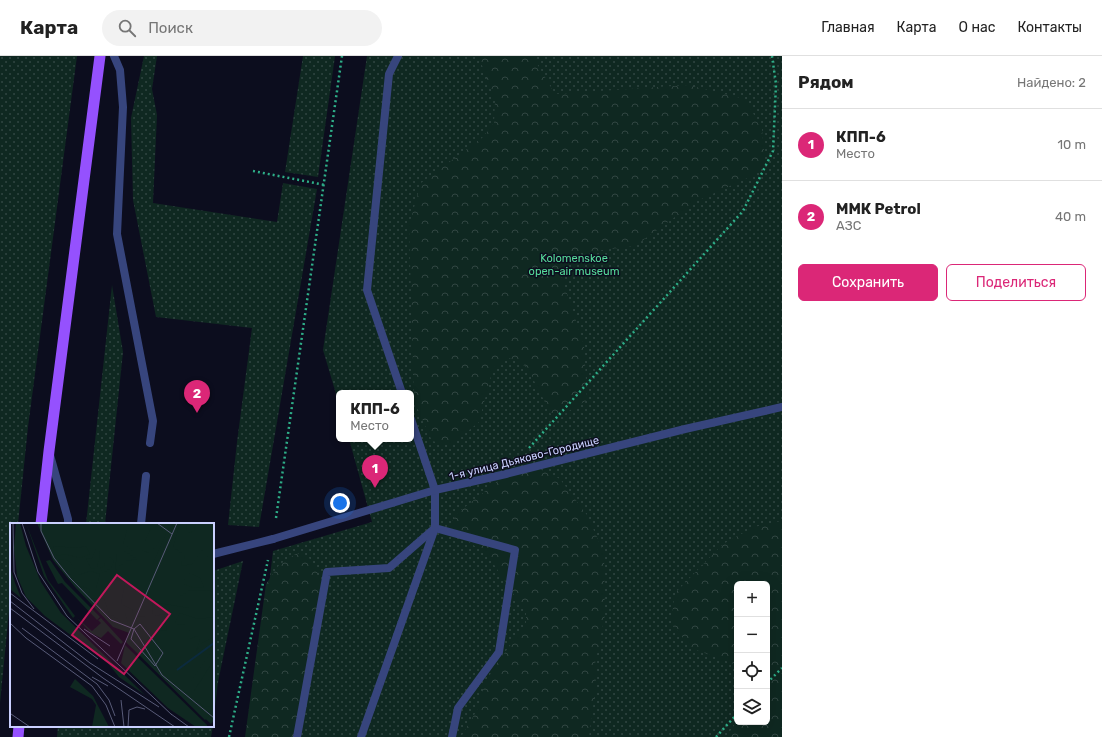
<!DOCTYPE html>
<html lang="ru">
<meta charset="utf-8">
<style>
:root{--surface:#fff;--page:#f2f2f2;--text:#222;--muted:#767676;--line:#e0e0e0;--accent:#db2777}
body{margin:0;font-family:Rubik,sans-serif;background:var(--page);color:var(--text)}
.controls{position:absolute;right:12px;bottom:12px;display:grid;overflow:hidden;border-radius:6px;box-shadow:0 4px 16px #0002}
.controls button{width:36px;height:36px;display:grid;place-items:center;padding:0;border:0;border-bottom:1px solid var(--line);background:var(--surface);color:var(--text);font:20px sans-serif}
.you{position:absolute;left:340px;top:447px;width:14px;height:14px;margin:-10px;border:3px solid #fff;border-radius:50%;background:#1a73e8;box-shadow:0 0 0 6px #1a73e833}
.badge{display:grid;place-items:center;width:26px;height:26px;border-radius:50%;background:var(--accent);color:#fff;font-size:13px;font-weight:700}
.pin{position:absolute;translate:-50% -33px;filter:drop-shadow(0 1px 2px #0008)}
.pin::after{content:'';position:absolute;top:21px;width:14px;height:12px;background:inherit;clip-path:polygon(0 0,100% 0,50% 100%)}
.popup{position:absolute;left:336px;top:334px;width:78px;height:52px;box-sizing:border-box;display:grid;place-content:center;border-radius:6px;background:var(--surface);filter:drop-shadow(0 1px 3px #0005);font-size:13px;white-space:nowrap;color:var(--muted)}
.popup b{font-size:15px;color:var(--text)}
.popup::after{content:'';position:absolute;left:50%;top:100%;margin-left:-8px;border:8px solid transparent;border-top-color:var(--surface)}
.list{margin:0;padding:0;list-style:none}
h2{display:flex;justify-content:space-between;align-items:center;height:52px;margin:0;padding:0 16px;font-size:17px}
h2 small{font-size:13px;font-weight:400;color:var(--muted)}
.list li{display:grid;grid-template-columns:26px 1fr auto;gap:12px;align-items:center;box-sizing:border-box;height:72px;padding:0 16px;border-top:1px solid var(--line)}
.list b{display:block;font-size:15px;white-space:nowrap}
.list p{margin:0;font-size:13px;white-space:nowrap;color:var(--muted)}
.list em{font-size:13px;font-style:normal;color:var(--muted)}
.actions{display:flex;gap:8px;padding:12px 16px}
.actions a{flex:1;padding:9px 0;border:1px solid var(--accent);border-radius:6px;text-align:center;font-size:14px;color:var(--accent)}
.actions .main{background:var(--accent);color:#fff}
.icon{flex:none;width:22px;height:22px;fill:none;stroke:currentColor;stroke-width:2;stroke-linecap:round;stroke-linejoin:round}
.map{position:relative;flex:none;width:782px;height:681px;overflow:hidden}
header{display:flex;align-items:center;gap:24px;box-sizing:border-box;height:56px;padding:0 20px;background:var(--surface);border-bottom:1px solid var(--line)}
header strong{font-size:19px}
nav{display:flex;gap:22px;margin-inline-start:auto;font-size:14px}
.search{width:280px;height:36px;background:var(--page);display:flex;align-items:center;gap:10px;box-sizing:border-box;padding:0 14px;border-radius:22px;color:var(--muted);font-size:15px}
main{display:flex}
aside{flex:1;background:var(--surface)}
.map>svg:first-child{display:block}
.grass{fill:url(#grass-dots);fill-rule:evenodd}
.forest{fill:url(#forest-crowns)}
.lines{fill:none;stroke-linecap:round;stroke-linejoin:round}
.path{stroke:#2eae88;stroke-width:2.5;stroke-dasharray:2 3;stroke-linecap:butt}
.service{stroke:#37457d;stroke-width:8}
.pedestrian{stroke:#37457d;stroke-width:8}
.minor{stroke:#37457d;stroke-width:8}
.primary{stroke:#9551fe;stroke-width:11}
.labels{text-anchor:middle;stroke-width:3;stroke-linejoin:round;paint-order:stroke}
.park-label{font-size:11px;fill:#57dd9c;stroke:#0c0d1e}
.street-label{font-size:11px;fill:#cad0ff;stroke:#0c0d1e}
.inset-river{fill:none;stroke:#0b2a3e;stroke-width:2}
.inset-road{fill:none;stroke:#585b78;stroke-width:1}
.view{fill:#c2185b;fill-opacity:0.15;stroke:#c2185b;stroke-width:2}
.inset-edge{fill:none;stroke:#cad0ff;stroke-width:2}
</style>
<header>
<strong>Карта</strong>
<div class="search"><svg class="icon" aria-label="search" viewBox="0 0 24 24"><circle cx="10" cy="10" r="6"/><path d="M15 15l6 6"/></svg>Поиск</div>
<nav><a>Главная</a><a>Карта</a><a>О нас</a><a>Контакты</a></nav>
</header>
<main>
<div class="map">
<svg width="782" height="681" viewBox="0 0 782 681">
<defs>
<pattern id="grass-dots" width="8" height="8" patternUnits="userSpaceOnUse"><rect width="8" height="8" fill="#0f2821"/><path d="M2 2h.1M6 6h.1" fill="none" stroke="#314642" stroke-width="1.8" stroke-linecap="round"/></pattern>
<pattern id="forest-crowns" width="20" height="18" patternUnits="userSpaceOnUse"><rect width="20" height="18" fill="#0f2821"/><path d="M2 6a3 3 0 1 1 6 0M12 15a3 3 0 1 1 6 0" fill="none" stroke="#314642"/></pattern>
</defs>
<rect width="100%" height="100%" fill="#0c0d1e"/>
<!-- grass -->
<g class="grass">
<polygon points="0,0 77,0 28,371 18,468 11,468 11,535 0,647"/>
<polygon points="144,0 157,0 152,33 157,59 153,147 277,166 283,127 317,133 259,471 228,469 237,386 252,272 156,261 133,144 131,62"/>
<polygon points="303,0 335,0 318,121 285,116"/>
<path d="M367,0H782V681H251L273,495L372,466L349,383H411V337H339V348L323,294ZM737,528H767V666H737Z"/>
<polygon points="112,229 123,296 105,468 86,468"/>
<polygon points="243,505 218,626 213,667 213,515"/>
<polygon points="58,670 213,670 211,681 57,681"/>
</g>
<!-- forest -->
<g class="forest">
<polygon points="477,0 534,0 536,6 555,38 688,29 745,43 762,73 765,107 752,120 697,145 635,190 579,197 561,219 584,289 587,344 554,364 527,311 509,302 493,312 479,366 451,389 432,385 414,345 409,169 421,127 482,82 494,67 495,45 480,4"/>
<polygon points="540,413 560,423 587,459 604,497 605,559 595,608 596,628 589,681 461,681 477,654 485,628 494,611 526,568 526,557 489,501 450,471 455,459 508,417"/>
<polygon points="781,465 782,466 782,681 726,681 737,665 737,666 767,666 767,528 737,528 737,611 734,608 691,592 672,568 673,548 677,535 723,488 754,471"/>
<polygon points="297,497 309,502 317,514 323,541 298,681 245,681 266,528 279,509"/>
</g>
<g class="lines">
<!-- path -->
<g class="path">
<polyline points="253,115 325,129"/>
<polyline points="529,392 743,155 773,95 776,28 772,0"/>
<polyline points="276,462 342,0"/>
<polyline points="767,627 782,612"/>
<polyline points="229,681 268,504"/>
<polyline points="716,681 737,658"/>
</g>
<!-- service -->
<g class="service">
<polyline points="114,0 120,14 123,51 117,178 153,365 150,387"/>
<polyline points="398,0 389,18 367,234 402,337"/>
<polyline points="141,468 146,420"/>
<polyline points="297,681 327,516 389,512 435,472 515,494 499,596 458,652 452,681"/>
<polyline points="361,681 435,472 435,434 411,363"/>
</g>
<!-- pedestrian -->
<polyline class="pedestrian" points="273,483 435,434 506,418 685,373 782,351"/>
<!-- minor -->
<g class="minor">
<polyline points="50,399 68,463 68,468"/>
<polyline points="213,498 273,483"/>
</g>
<!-- primary -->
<g class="primary">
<polyline points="41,468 49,395 100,0"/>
<polyline points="18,681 19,670"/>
</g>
</g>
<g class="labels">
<!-- park labels -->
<g class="park-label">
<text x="574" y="206">Kolomenskoe<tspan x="574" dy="13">open-air museum</tspan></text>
</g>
<!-- street labels -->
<g class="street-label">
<text transform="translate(524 402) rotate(-14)" y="4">1-я улица Дьяково-Городище</text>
</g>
</g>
<!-- overview -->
<g transform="translate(10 467)">
<rect width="204" height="204" fill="#0c0d1e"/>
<path d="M6,0H10L16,23L31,59L51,90L135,172L109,154L97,139L35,93L16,74L7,53L4,25ZM16,0L38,57L65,93L63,95L34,53ZM27,0H204V197L201,201L116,119L119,110L103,104L65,64L43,37ZM40,37L55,59L90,94L87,97L52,60L48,61L36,38ZM0,44L5,60L11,75L0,66ZM67,95L82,108L91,100L88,97L91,95L113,119L111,121L98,108L91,115L81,110ZM115,122L197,202V204H186L158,185L111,140ZM65,156L83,173L99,204H82L86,182L82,176L60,164Z" fill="#0f2821"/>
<path d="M125,0H142L156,11L143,40L140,38V31L133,27L130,30H126L113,21L117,7L125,3ZM140,7L150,17L144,26L135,18ZM170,0H177L176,6L179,10L184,8L186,0H204V41L192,27L182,41L172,43L171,38L175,36L174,32L163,24ZM43,23L67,25L76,23L80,31L70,35L55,31L47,33ZM86,26L89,28L90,35L87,41L88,44L85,46L81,45L76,36L82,35ZM113,27L127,36L116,38L105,47L107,31ZM100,34L104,38L101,45L93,50L90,45L95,43L94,40ZM54,36L60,39L69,52L80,48L90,51L86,65L93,71H97L108,57L115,59L111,81L123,87L122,90H115L118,100H113L99,90L94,76L78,75L80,66L70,63L50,40L49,37ZM180,50L190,55L194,64L184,65L174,61V57ZM197,67L204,69V94L188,96L170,90L165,99L168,102L174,101L180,108V116L187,113L190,116L186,128L192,120L204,114V125L181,158H163L162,160L199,193L195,197L117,120L120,117L147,143L153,131L136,104L124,103L127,93L135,94L150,107L157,108L154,91L145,93L142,91L143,79L179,85L168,75L178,68Z" fill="#0f2821" fill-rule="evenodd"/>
<path d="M204,137V183L194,184L184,176V168Z" fill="#0f2821"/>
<path class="inset-river" d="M167,147L204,120"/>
<path class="inset-road" d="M3,0L4,49L12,70L24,86M12,0L28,49L57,93L162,192M31,0V8L44,35L60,55L101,97L124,106L152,152L204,195M147,0L162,11M0,70L88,136M0,78L80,140L149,184M0,85L93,155L165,204M0,100L16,115L82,163L96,182L105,204M130,101L153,130L145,143L121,116L124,106ZM12,105L87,161L99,177L105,193M74,106L100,123M107,138L167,0M82,154L98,163M111,177L114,204M1,191L20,204M161,191L179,204M118,204L119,187L127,184L135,186"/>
<path class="view" d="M107,52L160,91L114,151L62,112Z"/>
<rect width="204" height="204" class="inset-edge"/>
</g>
</svg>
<div class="controls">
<button>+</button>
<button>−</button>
<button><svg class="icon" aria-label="locate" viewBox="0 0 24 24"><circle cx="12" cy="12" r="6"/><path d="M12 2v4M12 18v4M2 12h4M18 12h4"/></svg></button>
<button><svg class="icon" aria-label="layers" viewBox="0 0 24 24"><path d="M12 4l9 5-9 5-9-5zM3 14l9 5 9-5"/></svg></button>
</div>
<div class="you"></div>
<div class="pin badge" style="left:375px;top:432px">1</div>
<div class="popup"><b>КПП-6</b>Место</div>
<div class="pin badge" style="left:197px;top:357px">2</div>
</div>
<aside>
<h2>Рядом<small>Найдено: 2</small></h2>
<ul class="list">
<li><span class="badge">1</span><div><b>КПП-6</b><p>Место</p></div><em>10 m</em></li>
<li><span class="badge">2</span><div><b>ММК Petrol</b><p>АЗС</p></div><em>40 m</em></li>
</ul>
<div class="actions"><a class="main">Сохранить</a><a>Поделиться</a></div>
</aside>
</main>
